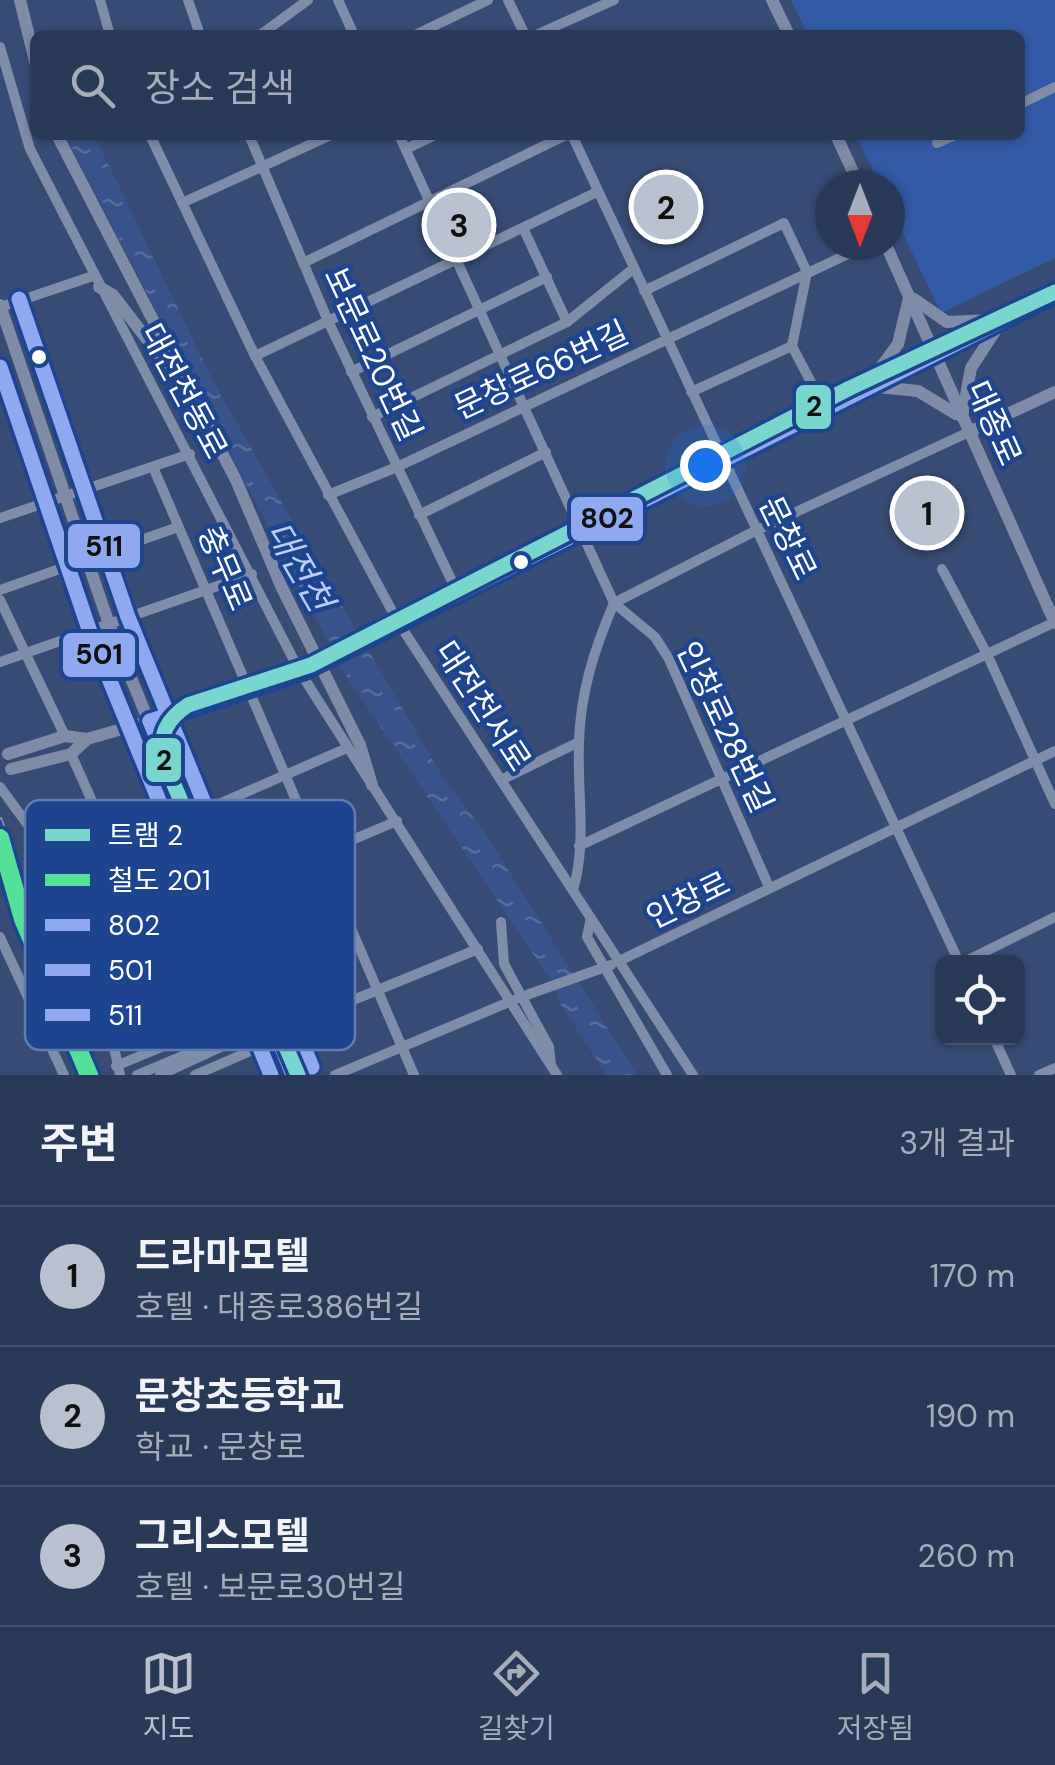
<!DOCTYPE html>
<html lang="ko">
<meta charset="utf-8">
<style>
:root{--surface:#293958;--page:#31405e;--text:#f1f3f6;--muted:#a5acba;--line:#45536e;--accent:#b9c0cf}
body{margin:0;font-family:"DM Sans","Noto Sans KR",sans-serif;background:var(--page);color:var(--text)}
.controls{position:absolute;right:30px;bottom:30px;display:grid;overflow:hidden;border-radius:15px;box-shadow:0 2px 8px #0004}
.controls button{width:90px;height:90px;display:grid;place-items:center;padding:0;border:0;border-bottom:2px solid var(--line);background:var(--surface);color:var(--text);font:50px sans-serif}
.compass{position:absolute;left:815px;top:170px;width:90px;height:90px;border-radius:50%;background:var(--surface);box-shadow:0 2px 8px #0004;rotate:180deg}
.you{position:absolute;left:705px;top:465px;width:35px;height:35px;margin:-25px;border:8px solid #fff;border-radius:50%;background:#1a73e8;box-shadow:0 0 0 15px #1a73e833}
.badge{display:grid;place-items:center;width:65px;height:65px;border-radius:50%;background:var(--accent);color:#111;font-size:32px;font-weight:700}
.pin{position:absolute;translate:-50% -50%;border:5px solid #fff;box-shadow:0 2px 10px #0006}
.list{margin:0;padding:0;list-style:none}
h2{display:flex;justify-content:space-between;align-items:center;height:130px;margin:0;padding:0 40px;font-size:42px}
h2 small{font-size:32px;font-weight:400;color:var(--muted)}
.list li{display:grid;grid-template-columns:65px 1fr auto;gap:30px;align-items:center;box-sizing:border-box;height:140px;padding:0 40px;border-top:2px solid var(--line)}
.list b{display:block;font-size:38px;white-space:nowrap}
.list p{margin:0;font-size:32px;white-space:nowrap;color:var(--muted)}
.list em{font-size:32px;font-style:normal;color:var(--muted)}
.icon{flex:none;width:55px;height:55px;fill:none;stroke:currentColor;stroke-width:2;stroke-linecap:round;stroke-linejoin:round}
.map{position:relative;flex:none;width:1055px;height:1075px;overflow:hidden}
.search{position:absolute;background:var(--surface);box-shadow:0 2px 8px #0004;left:30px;right:30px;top:30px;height:110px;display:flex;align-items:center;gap:25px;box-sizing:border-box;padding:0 35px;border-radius:15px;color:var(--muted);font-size:38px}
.sheet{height:550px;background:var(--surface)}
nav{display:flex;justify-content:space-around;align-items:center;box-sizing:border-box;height:140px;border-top:2px solid var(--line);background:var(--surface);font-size:28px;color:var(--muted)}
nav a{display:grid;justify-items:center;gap:5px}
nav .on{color:var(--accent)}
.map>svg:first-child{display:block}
.green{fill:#325aa5}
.water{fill:url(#water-ripples)}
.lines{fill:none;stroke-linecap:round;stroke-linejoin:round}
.minor{stroke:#7e8da8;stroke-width:10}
.major{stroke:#7e8ca7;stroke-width:12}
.rail-casing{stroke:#7f8da7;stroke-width:6}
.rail{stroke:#1d448f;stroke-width:2.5;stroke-dasharray:8;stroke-linecap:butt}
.minor-bridge{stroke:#7e8da8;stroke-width:10}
.major-bridge{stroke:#7e8ca7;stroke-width:12}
.bus-1-casing{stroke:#1d448f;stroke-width:22}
.bus-2-casing{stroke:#1d448f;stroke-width:22}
.bus-3-casing{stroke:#1d448f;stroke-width:22}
.bus-1{stroke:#8fa9f0;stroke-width:15}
.bus-2{stroke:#8fa9f0;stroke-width:15}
.bus-3{stroke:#8fa9f0;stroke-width:15}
.rail-1-casing{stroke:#1d448f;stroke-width:25}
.rail-1{stroke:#53e098;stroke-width:18}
.tram-1-casing{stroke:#1d448f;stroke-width:22}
.tram-1{stroke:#79d6cf;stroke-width:15}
.bus-dot{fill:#fff;stroke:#1d448f;stroke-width:4}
.labels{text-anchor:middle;stroke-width:9;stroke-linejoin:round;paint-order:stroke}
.street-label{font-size:32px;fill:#fff;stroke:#1d448f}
.water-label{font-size:35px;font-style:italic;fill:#b8cef4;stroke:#1d448f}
.key{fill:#1d448f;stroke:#617cb1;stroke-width:2.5}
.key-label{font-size:28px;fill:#fff}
.line-badge{stroke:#1d448f;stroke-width:4}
.pale-badge-label{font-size:28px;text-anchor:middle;font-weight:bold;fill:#111}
</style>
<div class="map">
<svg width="1055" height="1075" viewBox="0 0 1055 1075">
<defs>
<pattern id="water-ripples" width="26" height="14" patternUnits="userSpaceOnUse" patternTransform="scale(2.5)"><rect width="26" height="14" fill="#385389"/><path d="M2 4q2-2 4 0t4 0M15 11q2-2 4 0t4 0" fill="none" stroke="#566d9b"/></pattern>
</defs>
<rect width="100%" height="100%" fill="#374c75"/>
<!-- green -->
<polygon class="green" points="791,0 1055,0 1055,258 941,313 890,206 890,185 880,185 856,135 1020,135 1020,35 808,35"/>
<!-- water -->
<polygon class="water" points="65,135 94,135 211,377 306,545 444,779 483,830 637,1075 607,1075 561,1005 550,979 345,674"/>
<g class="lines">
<!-- minor -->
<g class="minor">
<polyline points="100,0 110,35"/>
<polyline points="188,0 200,35"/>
<polyline points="338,0 354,35"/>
<polyline points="508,0 525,35"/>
<polyline points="260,35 308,0"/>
<polyline points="415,35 488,0"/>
<polyline points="536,35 614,0"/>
<polyline points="0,47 30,149 300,672 557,1075"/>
<polyline points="1020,104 1055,87"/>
<polyline points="150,135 255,356 398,622 693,1075"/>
<polyline points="249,135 328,321 457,592"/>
<polyline points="399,135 614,603 655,637 669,659 769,887"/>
<polyline points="572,135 959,962"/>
<polyline points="937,143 955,135"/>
<polyline points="406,149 435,135"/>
<polyline points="182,203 331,135"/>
<polyline points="524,230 567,322"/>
<polyline points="303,263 566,135"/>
<polyline points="644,291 784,223 807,272 792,346"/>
<polyline points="1,307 93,276"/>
<polyline points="792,346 824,407"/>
<polyline points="255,356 597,192"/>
<polyline points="351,372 547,277"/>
<polyline points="691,392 792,346"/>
<polyline points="372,417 567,322 633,269"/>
<polyline points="153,467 414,1075"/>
<polyline points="328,495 397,467 867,245"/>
<polyline points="419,515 546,452"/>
<polyline points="0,518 190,454"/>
<polyline points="942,569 987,654 1055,804"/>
<polyline points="0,590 178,527"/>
<polyline points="0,600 65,736"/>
<polyline points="0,662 252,574"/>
<polyline points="71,754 195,1033 116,1066"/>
<polyline points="501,780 579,742"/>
<polyline points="0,787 36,836 54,876 106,1010 120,1075"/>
<polyline points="579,846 1055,622"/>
<polyline points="54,876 347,748"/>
<path d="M573,890C587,844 577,792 579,744C580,693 594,650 614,603L757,530L967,433"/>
<polyline points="591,918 587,937 667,1075"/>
<polyline points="501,922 504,964 549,1047 551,1065"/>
<polyline points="0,937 64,1075"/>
<polyline points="84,953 397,821"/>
<polyline points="619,961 1055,751"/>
<polyline points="964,962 1055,917"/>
<polyline points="275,1032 478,949"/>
<polyline points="994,1038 1011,1075"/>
<polyline points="137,1075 249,1028 258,1030"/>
<polyline points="160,1075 262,1028"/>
<polyline points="195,1075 262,1046 284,1053"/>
<polyline points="335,1075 514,1000"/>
<polyline points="1039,1075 1055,1068"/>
</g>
<!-- major -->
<g class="major">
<polyline points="20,0 35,61"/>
<polyline points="772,0 789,35"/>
<polyline points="57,135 236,480 282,588 360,745 372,785"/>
<polyline points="836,135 859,185"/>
<polyline points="886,245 1055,623"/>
<polyline points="99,287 113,295 173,373"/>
<polyline points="914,299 947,322 991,320"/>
<polyline points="0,305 109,624 293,1075"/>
<polyline points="873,378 898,344 909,298"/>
<polyline points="868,386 918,391 956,414"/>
<polyline points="962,417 971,368 1001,322"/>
<polyline points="967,433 1055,392"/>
<polyline points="386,627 1055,294"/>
<polyline points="8,754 65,736 87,739 150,721 305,670"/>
<polyline points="11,769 71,754 87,739"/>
</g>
<defs>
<polyline id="rail" points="0,820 28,917 95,1075"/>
</defs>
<!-- rail casing -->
<use href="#rail" class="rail-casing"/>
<!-- rail -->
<use href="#rail" class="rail"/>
<!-- minor-bridge -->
<polyline class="minor-bridge" points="518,998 611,965"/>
<!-- major-bridge -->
<polyline class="major-bridge" points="305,670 386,627"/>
<defs>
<g id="bus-1">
<polyline points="150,721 305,670 1055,294"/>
<polyline points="150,721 293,1075"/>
</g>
<polyline id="bus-2" points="0,367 90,632 271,1075"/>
<polyline id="bus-3" points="19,299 128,617 312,1067"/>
</defs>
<!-- bus-1 casing -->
<use href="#bus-1" class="bus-1-casing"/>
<!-- bus-2 casing -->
<use href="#bus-2" class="bus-2-casing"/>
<!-- bus-3 casing -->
<use href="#bus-3" class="bus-3-casing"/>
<!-- bus-1 -->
<use href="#bus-1" class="bus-1"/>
<!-- bus-2 -->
<use href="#bus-2" class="bus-2"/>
<!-- bus-3 -->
<use href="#bus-3" class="bus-3"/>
<defs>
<polyline id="rail-1" points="0,838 23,919 89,1075"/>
</defs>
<!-- rail-1 casing -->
<use href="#rail-1" class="rail-1-casing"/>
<!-- rail-1 -->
<use href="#rail-1" class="rail-1"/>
<defs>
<path id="tram-1" d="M298,1075L163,759C159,734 167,719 188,705L311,665L850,388L1055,292"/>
</defs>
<!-- tram-1 casing -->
<use href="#tram-1" class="tram-1-casing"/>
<!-- tram-1 -->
<use href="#tram-1" class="tram-1"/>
</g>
<!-- markers -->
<g class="bus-dot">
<circle cx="39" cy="357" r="9"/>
<circle cx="521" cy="562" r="9"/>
</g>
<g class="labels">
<!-- street labels -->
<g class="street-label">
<text transform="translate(373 354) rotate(65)" y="11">보문로20번길</text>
<text transform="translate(541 370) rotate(-25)" y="11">문창로66번길</text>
<text transform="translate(184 391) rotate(62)" y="11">대전천동로</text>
<text transform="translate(994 423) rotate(66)" y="11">대종로</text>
<text transform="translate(788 538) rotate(64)" y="11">문창로</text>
<text transform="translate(225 568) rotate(67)" y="11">충무로</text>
<text transform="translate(483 706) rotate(57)" y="11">대전천서로</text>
<text transform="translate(725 727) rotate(65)" y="11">인창로28번길</text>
<text transform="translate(688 900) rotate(-26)" y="11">인창로</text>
</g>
<!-- water labels -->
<g class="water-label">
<text transform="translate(299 566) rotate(60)" y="12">대전천</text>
</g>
</g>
<!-- legend -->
<rect x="25" y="800" width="330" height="250" rx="15" class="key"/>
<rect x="45" y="829" width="45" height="12" fill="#79d6cf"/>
<rect x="45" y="874" width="45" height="12" fill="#53e098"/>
<rect x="45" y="919" width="45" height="12" fill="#8fa9f0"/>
<rect x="45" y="964" width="45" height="12" fill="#8fa9f0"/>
<rect x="45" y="1009" width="45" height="12" fill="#8fa9f0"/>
<g class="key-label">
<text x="108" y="845">트램 2</text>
<text x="108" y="890">철도 201</text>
<text x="108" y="935">802</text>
<text x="108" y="980">501</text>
<text x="108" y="1025">511</text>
</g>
<g class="line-badge">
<rect x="794" y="383" width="39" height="48" rx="10" fill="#79d6cf"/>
<rect x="569" y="495" width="76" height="48" rx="10" fill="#8fa9f0"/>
<rect x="66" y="522" width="76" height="48" rx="10" fill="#8fa9f0"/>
<rect x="61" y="631" width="76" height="48" rx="10" fill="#8fa9f0"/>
<rect x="144" y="736" width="39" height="48" rx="10" fill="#79d6cf"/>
</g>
<g class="pale-badge-label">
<text x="814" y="416">2</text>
<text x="607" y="528">802</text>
<text x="104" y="556">511</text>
<text x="99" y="664">501</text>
<text x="164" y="770">2</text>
</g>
</svg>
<div class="controls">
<button><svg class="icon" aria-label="locate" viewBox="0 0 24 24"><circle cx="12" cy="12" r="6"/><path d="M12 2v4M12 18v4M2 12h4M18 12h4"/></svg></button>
</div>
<svg class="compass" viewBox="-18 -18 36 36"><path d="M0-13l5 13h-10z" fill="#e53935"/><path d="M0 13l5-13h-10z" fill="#a5acba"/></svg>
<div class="you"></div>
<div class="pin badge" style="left:927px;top:513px">1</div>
<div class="pin badge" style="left:666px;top:207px">2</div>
<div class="pin badge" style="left:459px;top:225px">3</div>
<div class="search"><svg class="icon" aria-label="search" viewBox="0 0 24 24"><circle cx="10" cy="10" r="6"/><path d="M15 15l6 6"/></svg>장소 검색</div>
</div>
<section class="sheet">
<h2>주변<small>3개 결과</small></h2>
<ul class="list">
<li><span class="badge">1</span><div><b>드라마모텔</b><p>호텔 · 대종로386번길</p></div><em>170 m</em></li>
<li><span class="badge">2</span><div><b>문창초등학교</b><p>학교 · 문창로</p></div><em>190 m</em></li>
<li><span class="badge">3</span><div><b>그리스모텔</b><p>호텔 · 보문로30번길</p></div><em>260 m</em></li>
</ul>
</section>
<nav>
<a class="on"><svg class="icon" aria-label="map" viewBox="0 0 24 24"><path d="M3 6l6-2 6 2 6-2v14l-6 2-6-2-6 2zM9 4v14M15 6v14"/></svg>지도</a>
<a><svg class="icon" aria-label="directions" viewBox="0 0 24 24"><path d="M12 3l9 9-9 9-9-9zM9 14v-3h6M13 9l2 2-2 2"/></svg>길찾기</a>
<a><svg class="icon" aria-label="saved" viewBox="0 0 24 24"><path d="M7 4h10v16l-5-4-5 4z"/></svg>저장됨</a>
</nav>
